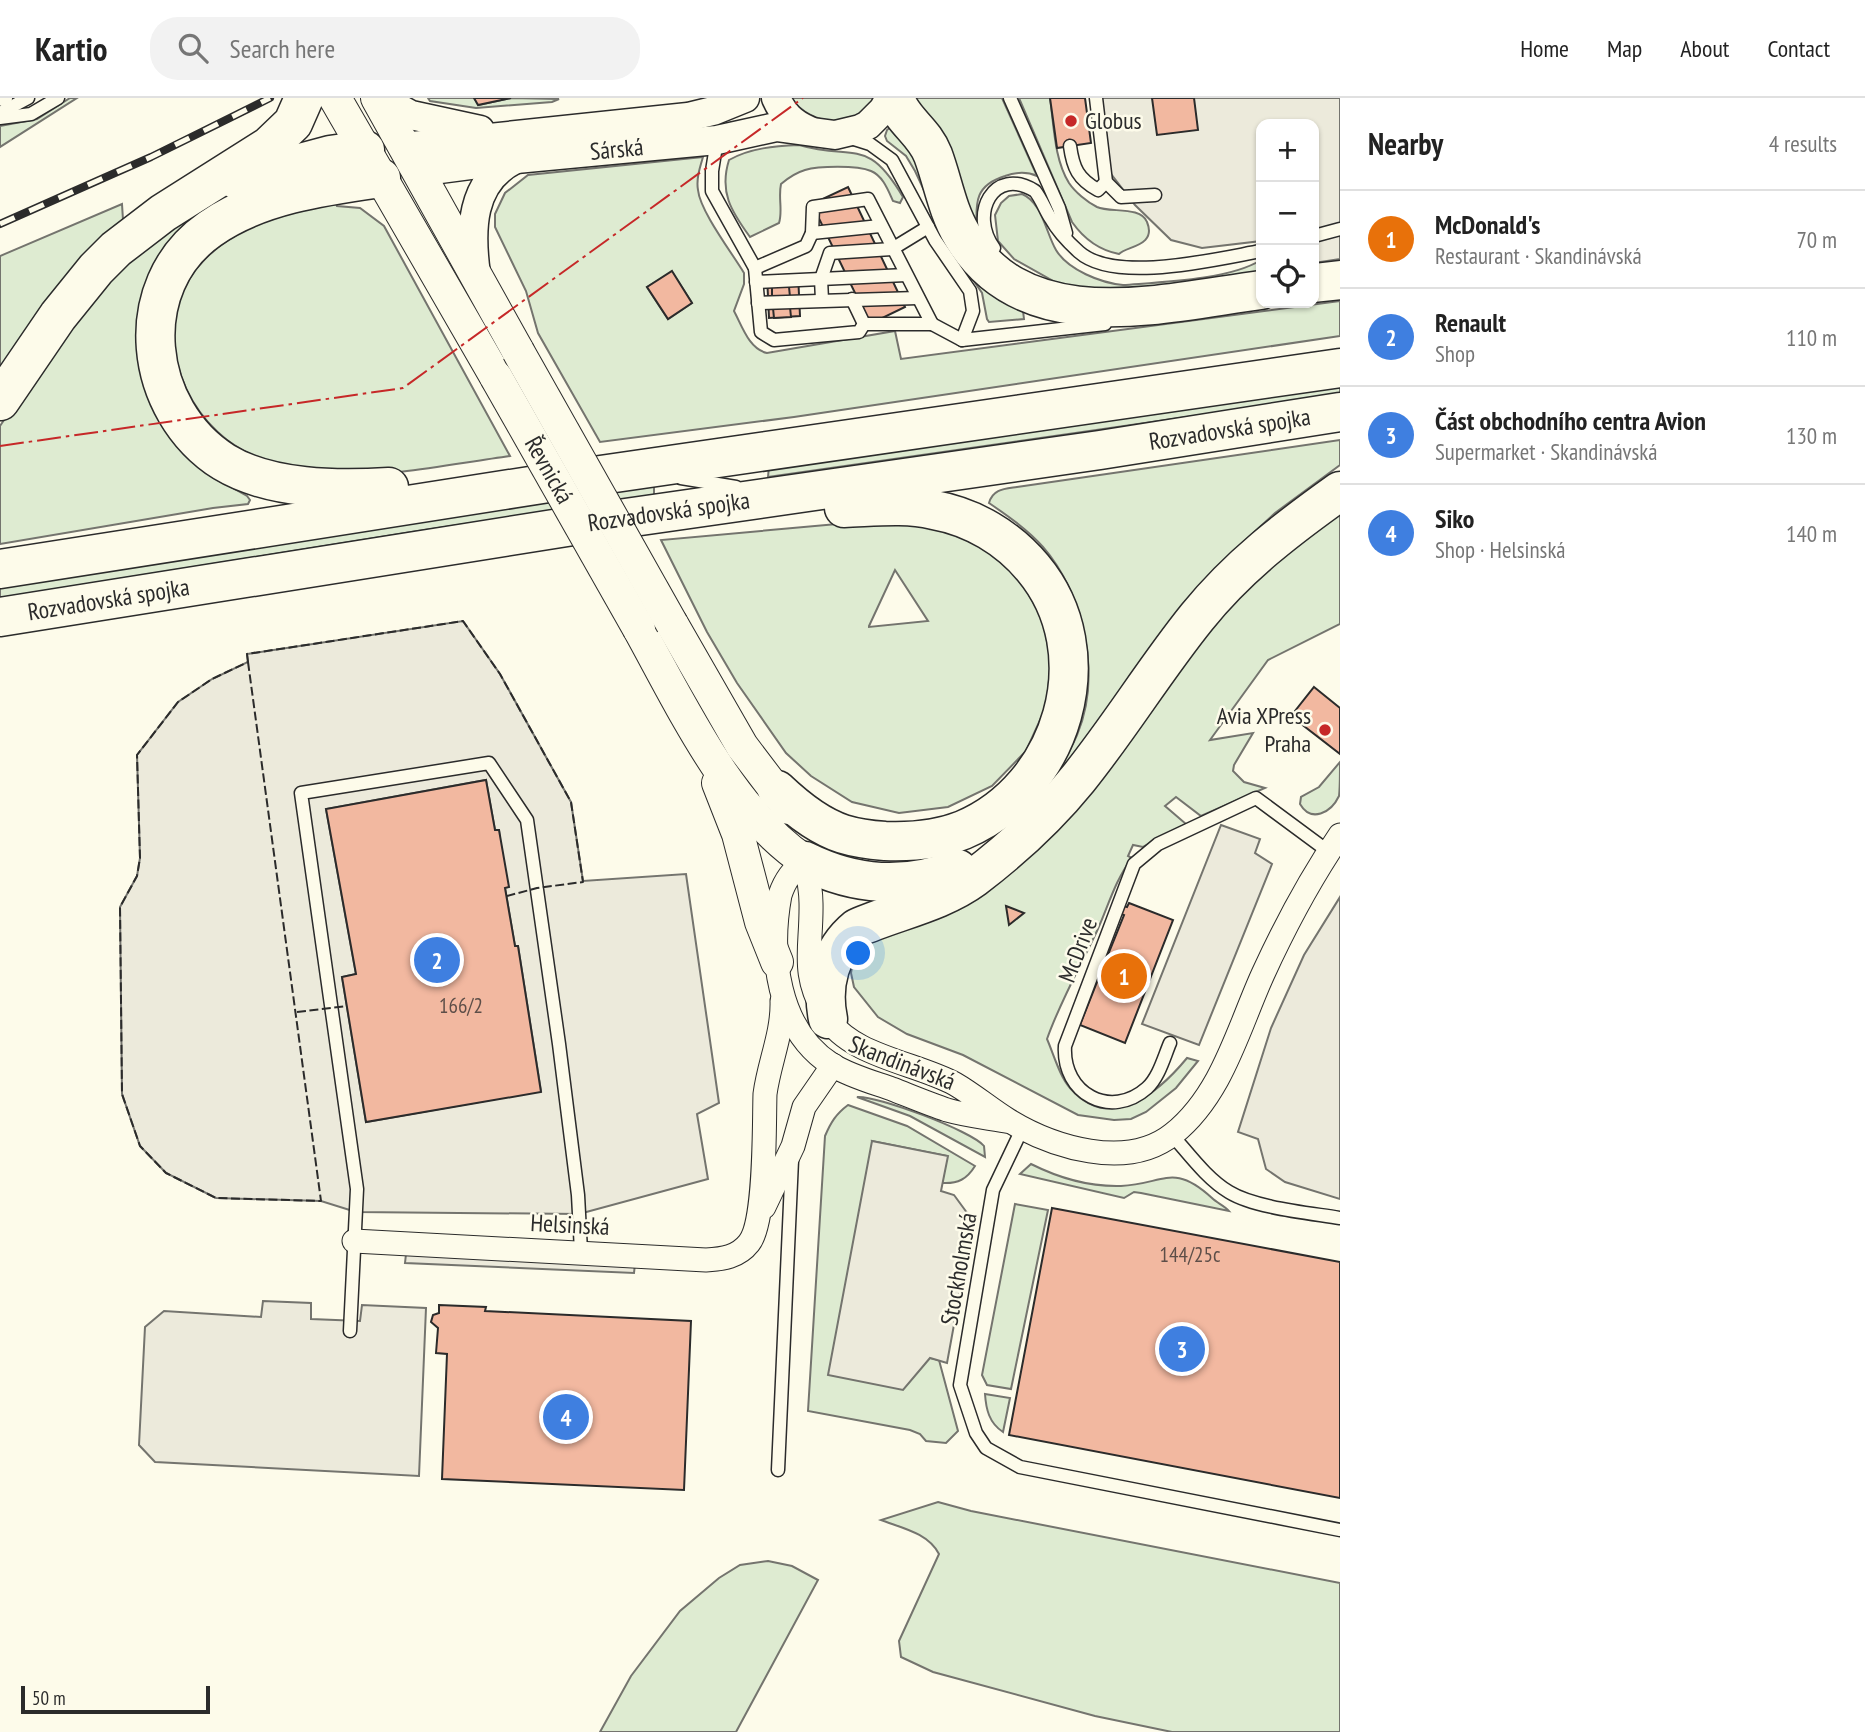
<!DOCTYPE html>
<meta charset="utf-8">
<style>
:root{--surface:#fff;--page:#f2f2f2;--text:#222;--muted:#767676;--line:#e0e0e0;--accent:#2563eb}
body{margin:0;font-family:"PT Sans Narrow",sans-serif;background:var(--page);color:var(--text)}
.controls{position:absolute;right:21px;top:21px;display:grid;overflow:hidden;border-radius:14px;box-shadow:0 2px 5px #0004}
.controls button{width:63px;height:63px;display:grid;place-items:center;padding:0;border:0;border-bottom:2px solid var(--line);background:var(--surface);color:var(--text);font:35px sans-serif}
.scale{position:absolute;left:21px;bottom:18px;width:189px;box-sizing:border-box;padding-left:7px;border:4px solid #2b2b2b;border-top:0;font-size:19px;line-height:24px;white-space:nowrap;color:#2b2b2b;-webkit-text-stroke:5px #fdfbea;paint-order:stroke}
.you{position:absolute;left:859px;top:856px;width:24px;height:24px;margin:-18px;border:5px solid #fff;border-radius:50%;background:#1a73e8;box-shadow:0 0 0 10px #1a73e833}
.badge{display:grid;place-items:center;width:46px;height:46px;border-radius:50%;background:var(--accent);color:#fff;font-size:23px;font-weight:700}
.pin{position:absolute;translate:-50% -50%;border:4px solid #fff;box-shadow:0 2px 7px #0006}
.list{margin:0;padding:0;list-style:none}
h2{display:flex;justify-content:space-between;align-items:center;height:91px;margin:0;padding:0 28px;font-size:30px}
h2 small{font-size:23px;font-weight:400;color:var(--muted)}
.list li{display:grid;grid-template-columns:46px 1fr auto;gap:21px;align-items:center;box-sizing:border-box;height:98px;padding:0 28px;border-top:2px solid var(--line)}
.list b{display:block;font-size:26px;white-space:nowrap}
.list p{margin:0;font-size:23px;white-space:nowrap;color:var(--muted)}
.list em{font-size:23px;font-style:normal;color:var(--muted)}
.icon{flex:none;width:38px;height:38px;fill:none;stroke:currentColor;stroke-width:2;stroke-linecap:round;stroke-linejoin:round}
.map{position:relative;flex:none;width:1340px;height:1634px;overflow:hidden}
header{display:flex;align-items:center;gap:42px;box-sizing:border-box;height:98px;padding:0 35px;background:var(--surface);border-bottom:2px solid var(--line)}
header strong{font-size:33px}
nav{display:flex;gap:38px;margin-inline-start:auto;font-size:24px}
.search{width:490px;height:63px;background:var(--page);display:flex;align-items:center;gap:18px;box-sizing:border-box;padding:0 24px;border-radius:28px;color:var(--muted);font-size:26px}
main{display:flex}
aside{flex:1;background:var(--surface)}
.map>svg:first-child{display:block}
.green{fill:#deebd1;stroke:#74746e;stroke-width:2;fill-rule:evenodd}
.parking{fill:#eceadb;stroke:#74746e;stroke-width:2;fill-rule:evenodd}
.building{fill:#f2b8a0;stroke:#2b2b2b;stroke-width:2}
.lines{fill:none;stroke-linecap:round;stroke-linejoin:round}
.service-casing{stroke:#2b2b2b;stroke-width:15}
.minor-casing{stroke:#2b2b2b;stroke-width:25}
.tertiary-casing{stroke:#2b2b2b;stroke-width:31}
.secondary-casing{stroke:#2b2b2b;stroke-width:34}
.trunk-casing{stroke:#2b2b2b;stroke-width:41}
.service{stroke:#fdfbea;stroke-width:12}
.minor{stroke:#fdfbea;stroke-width:23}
.tertiary{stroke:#fdfbea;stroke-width:28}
.secondary{stroke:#fdfbea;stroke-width:32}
.trunk{stroke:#fdfbea;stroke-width:38}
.rail-casing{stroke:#2b2b2b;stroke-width:8}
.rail{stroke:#fdfbea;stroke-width:5;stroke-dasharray:16;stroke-linecap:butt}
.secondary-bridge-casing{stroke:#2b2b2b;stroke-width:34;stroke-linecap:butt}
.secondary-bridge{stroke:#fdfbea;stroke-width:32}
.fence{stroke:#2b2b2b;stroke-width:2;stroke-dasharray:9 3.5;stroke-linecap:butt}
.power{stroke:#c62828;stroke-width:2;stroke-dasharray:24 5 3.5 5;stroke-linecap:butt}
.poi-dot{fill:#c62828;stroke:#fdfbea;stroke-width:2.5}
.labels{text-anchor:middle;stroke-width:5;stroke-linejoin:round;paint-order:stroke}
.number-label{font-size:21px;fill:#5d4e48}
.poi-label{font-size:24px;fill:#2b2b2b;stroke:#fdfbea;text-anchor:start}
.street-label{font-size:24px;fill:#2b2b2b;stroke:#fdfbea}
</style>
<header>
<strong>Kartio</strong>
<div class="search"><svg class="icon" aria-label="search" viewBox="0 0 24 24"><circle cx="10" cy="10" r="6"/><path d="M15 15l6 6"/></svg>Search here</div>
<nav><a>Home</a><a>Map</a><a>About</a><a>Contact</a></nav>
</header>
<main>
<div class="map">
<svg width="1340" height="1634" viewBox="0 0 1340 1634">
<rect width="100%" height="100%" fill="#fdfbea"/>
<!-- green -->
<g class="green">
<polygon points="70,0 77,0 0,49 0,28 37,21"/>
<polygon points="428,0 474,0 479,7 511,0 559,1 552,4 476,10 430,3"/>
<path d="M791,0H874C854,32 812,29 791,0Z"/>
<path d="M912,0H1002L1037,78C1026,73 1016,74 1005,78C976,87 975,103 977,131Z"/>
<path d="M1019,0H1050C1054,27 1054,61 1069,85C1075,94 1087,104 1097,109C1110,115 1141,108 1147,124C1157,148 1127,148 1119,156C1098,152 1084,141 1072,124Z"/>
<polygon points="892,28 1022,205 1024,221 989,224 987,221 982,195 950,148 915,73 906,58 887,43 885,38 887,32"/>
<path d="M799,47C855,63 867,38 903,99L900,105L893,103C888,92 883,78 871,73C857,67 818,68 805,72C795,75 788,80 781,86C778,100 783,112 779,125L750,139C731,113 719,94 729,62C750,50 775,48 799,47Z"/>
<path d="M703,59C700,69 696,81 698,92C700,113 732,155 744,175V186L734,213C742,228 749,251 767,255L895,233L901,261L1340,203V238L794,319L600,344L538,235L526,193L495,129V116L505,95L528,77ZM672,174L692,205L668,221L647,189Z"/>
<polygon points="285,83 141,203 137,251 146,293 215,380 247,398 250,402 248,406 213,410 0,446 0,328 62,235 137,153 229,96"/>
<path d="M1022,96C1042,104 1046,135 1056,152C1068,172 1101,185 1123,187C1162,184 1229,182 1261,162V183L1162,197L1064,189L1014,161L998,143L995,117L1001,105L1009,98Z"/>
<path d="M334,101L337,108L360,110L384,128L510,358C452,366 394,378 336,378C326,377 314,379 304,376C278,369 249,358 227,342C171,299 152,213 206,160C240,126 289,114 334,101Z"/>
<path d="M122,106L123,122C71,162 35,218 0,273V158Z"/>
<polygon points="1340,284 1340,297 768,379 769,368"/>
<path d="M1340,342V367L1275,415L1237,450L1105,623L1041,697C1055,678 1068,658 1077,637C1102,578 1084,496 1043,449C1028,432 1008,418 989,405C993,391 1004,391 1017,389Z"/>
<polygon points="654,386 654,398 418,433 0,500 0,489"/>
<path d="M1340,404V526L1268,562L1210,642L1253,635L1234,667L1233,673L1244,684L1265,690L1201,718L1176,699L1165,708L1186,726L1143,749L1133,747L1128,758L1132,760C1115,782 1108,809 1097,833C1080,869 1060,904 1047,941C1054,957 1059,977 1070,990C1110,1036 1159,994 1187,960L1198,963L1176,990L1146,1014L1131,1021L1114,1022L1078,1017L963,957L907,936L878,919L854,889L851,875L853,863L860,848L918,826L1213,523Z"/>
<path d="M904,420L947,433L988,452L1021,483L1043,521L1051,565L1046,609L1026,653L992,688L948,709L899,715L852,704L811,678L786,655L737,585L707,534L661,442ZM895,472L928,523L869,529V528Z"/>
<path d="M1340,664C1340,673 1340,690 1339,698C1331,715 1311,725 1300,706L1301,699L1319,689Z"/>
<path d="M857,999C876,997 972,1033 984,1048L985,1059L910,1018Z"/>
<path d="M848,1007L907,1028L975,1068C967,1081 958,1086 942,1085L947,1058L872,1043L930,1260L939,1262L958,1333L946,1345L926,1343L920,1336L910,1332L808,1313L825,1038C831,1024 836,1016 848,1007Z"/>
<path d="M1031,1066C1059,1080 1089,1089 1121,1088C1164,1086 1173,1064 1212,1100C1217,1105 1225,1108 1229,1113L1141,1095L1134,1094L1124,1100L1020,1076Z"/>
<polygon points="1015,1106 1048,1112 1011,1291 987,1287 982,1277"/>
<path d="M985,1296L1010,1300L1003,1334C989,1325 986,1311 985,1296Z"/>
<path d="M938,1404L971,1413L1340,1485V1634H1172L1095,1618L933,1574L901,1559L899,1543L939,1456C928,1435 902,1430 881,1422Z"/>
<polygon points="768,1463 792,1468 818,1482 736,1634 600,1634 631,1578 680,1513 719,1480 740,1467"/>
</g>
<!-- parking -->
<g class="parking">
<polygon points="1091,0 1340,0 1340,161 1314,165 1314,26 1261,26 1261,143 1202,150 1171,142 1135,107 1098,59"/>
<path d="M463,523L500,576L571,704L583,783L686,776L719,1005L697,1016L708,1081L579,1116L356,1114L321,1103L216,1100L166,1075L140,1048L122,996L120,809L137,778L140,760L137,657L178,604L212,581L248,564L247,556ZM486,682L495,732H499L505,790L515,848H518L541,993L366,1024L342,879L356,876L326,711Z"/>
<polygon points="1221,727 1260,741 1255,755 1272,766 1199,947 1142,926"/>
<polygon points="1340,799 1340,1101 1285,1084 1266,1071 1258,1041 1238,1034 1271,930 1304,857"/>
<polygon points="872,1043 948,1058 941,1093 954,1097 973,1123 947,1265 930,1260 903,1292 828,1277"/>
<polygon points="406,1156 635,1166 634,1175 405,1165"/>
<polygon points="263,1203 311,1205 311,1221 360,1223 362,1207 426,1210 419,1378 155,1364 139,1347 145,1229 164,1213 261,1219"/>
</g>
<!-- building -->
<g class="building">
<polygon points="474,0 511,0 478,7"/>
<polygon points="1050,0 1085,0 1091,45 1057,50"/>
<polygon points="1152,0 1194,0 1198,32 1157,37"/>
<polygon points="848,89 905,209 870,226 812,106"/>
<polygon points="672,173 692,205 668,221 647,189"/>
<polygon points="798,176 800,218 769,220 767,178"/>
<polygon points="772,189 789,189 790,199 772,200"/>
<polygon points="790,209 791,219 774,220 773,210"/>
<polygon points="1314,589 1340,610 1340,656 1291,618"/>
<polygon points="486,682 495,732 499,732 509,789 505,790 515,848 518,848 541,994 366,1024 342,879 356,876 326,711"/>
<polygon points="1129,805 1173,822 1125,945 1080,927 1097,884 1095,883 1099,873 1101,874 1124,817 1121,816 1124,808 1127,809"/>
<polygon points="1006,808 1024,815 1009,827"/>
<polygon points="1052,1110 1340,1164 1340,1400 1009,1337"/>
<polygon points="439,1207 486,1209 485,1213 691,1223 684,1392 442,1381 447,1256 436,1255 438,1230 431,1224 433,1217 439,1215"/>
</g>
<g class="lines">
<defs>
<g id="service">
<polyline points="1010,0 1059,110 1066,135"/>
<polyline points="1096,0 1106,84 1121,99 1155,97"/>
<polyline points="3,2 6,0"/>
<polyline points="0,15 28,0"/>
<polyline points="0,20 31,16 58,0"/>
<polyline points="851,40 870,46 892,62 935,142 970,193 973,213 962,242"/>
<polyline points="717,42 712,73 712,93 755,170 761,234 774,242 859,234 864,226"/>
<path d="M1070,48C1073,70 1078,81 1098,92L1106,84"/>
<polyline points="812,135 880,128"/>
<polyline points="1314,138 1340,131"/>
<path d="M994,150C969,117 993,67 1035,93C1042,102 1045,112 1051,121C1057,132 1069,145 1079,154C1115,186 1216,161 1261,153"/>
<polyline points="755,170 806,148 812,135 813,109 868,101 932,226"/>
<polyline points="756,184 906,177"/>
<polyline points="852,201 864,226"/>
<polyline points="822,202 821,181 830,155 892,151 928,129"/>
<polyline points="758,205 917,200"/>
<polyline points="864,226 932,226 962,242 1105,226"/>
<polyline points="681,380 736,389"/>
<path d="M1170,945C1164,959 1159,979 1147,990C1111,1022 1062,996 1065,948L1134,766L1158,746L1256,700L1329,754"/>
<polyline points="1023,1029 993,1092 960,1287 976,1335 986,1350 1020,1369 1340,1432"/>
<path d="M1172,1037C1189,1056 1207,1081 1229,1094C1255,1110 1310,1115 1340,1120"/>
<polyline points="350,1233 357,1091 301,695 489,665 527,722 559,946 578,1097 581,1153"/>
<polyline points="778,1372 792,1062"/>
</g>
<g id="minor">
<path d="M1011,1024C990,1020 968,1018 947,1012C929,1006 910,998 892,991C872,984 850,978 832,967C777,932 769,856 780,797C785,782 792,772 805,763C808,777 811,790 811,805C812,851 800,873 826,918C849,958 917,965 955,986C974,997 990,1011 1008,1022C1052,1049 1127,1073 1173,1036C1222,997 1238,931 1263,876C1285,828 1310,781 1340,737"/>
<polyline points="764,1109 793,1048 804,1009 833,967"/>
<path d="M354,1143L706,1162C723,1161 738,1159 749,1145C766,1124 764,1027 765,996C769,965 783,935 782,903"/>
</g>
<g id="tertiary">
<polyline points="380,0 411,17 480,32"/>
<path d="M776,0C783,16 792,25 808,32"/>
<polyline points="403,49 688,19 713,13 745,0"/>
<path id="s1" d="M417,74L516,61L717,42L776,29L835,37L860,31L868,27L883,12L890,0"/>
<path d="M476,176C470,133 470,84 514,62"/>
</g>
<g id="secondary">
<polyline points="335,0 496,279"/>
<polyline points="377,0 518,253"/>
<polyline points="672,526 742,648 789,710"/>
<path d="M639,531C681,607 731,714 805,763"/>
<polyline points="718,685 738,736 761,824 777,864"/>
</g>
<g id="trunk">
<path d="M895,0C901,22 924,33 933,57C943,84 947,112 962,137C1025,243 1162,205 1261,192"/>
<path d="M381,80C324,88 258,97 210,131C128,188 143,313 224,364C270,392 338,392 389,389"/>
<polyline points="237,82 330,57 365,52"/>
<polyline points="1314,185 1340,182"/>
<polyline points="0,303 58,218 96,171 116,151 163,115 269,48 293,25 304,0"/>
<polyline points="0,471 587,379 1340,270"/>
<path id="s2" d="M0,519L598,424L1100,352L1340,314"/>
<path d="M777,692C796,710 818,728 843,736C856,740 871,742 885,743C912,744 938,742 963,732C1063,690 1104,555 1033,470C1008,440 973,419 934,412C905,405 874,409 844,410"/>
<path d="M805,763C856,788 904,791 958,771"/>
<path d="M828,921C821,887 830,852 857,830C895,813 940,805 974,780C1012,751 1048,718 1078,681C1120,629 1155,571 1197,519C1238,468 1288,430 1340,393"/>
</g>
</defs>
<!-- service casing -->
<use href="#service" class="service-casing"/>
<!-- minor casing -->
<use href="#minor" class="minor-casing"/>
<!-- tertiary casing -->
<use href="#tertiary" class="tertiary-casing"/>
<!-- secondary casing -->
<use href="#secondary" class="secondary-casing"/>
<!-- trunk casing -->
<use href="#trunk" class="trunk-casing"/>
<!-- service -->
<use href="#service" class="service"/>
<!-- minor -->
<use href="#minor" class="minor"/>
<!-- tertiary -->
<use href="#tertiary" class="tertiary"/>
<!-- secondary -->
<use href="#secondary" class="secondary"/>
<!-- trunk -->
<use href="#trunk" class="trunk"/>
<defs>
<polyline id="rail" points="0,126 151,59 270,0"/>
</defs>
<!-- rail casing -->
<use href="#rail" class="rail-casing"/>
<!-- rail -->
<use href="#rail" class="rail"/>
<defs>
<g id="secondary-bridge">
<polyline points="518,253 672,526"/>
<path id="s3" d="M496,279L639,531"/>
</g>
</defs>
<!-- secondary-bridge casing -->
<use href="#secondary-bridge" class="secondary-bridge-casing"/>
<!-- secondary-bridge -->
<use href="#secondary-bridge" class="secondary-bridge"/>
<!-- fence -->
<g class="fence">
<polygon points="248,564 321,1103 216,1100 166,1075 140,1048 122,996 120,809 137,778 140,760 137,657 178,604 212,581"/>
<polyline points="248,564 247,556 463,523 500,576 571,704 583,784 537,790 507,798"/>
<polyline points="297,914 347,908"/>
</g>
<!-- power -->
<polyline class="power" points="0,348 403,290 803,0"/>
</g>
<!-- markers -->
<g class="poi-dot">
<circle cx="1071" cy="23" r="7"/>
<circle cx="1325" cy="632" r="7"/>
</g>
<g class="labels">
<!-- number labels -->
<g class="number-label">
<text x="461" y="915">166/2</text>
<text x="1190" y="1164">144/25c</text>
</g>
<!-- poi labels -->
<g class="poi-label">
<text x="1085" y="31">Globus</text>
<text x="1311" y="626" text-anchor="end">Avia XPress<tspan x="1311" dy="28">Praha</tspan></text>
</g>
<!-- street labels -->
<g class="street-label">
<text dy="8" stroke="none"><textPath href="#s1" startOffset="201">Sárská</textPath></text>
<text dy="8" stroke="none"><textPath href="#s2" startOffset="1244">Rozvadovská spojka</textPath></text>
<text dy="8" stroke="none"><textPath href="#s3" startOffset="107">Řevnická</textPath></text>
<text dy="8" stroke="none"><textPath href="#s2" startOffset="677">Rozvadovská spojka</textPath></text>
<text dy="8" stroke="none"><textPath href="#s2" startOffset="110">Rozvadovská spojka</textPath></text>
<text transform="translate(1078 852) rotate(-69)" y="8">McDrive</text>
<text transform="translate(902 965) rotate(21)" y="8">Skandinávská</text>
<text transform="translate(570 1127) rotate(3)" y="8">Helsinská</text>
<text transform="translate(959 1171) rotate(-80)" y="8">Stockholmská</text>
</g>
</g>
</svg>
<div class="controls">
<button>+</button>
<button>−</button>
<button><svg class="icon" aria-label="locate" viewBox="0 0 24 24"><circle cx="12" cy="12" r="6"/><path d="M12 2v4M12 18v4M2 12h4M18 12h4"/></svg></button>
</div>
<div class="scale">50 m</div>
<div class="you"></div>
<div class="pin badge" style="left:1124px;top:878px;background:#e8710a">1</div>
<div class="pin badge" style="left:437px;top:862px;background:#3f7fe0">2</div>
<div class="pin badge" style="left:1182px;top:1251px;background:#3f7fe0">3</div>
<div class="pin badge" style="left:566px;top:1319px;background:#3f7fe0">4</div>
</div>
<aside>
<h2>Nearby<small>4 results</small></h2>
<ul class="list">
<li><span class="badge" style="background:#e8710a">1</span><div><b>McDonald's</b><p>Restaurant · Skandinávská</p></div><em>70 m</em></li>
<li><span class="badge" style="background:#3f7fe0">2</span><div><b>Renault</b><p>Shop</p></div><em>110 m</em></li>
<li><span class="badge" style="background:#3f7fe0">3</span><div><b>Část obchodního centra Avion</b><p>Supermarket · Skandinávská</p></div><em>130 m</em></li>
<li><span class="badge" style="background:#3f7fe0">4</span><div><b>Siko</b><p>Shop · Helsinská</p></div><em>140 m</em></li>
</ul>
</aside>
</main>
